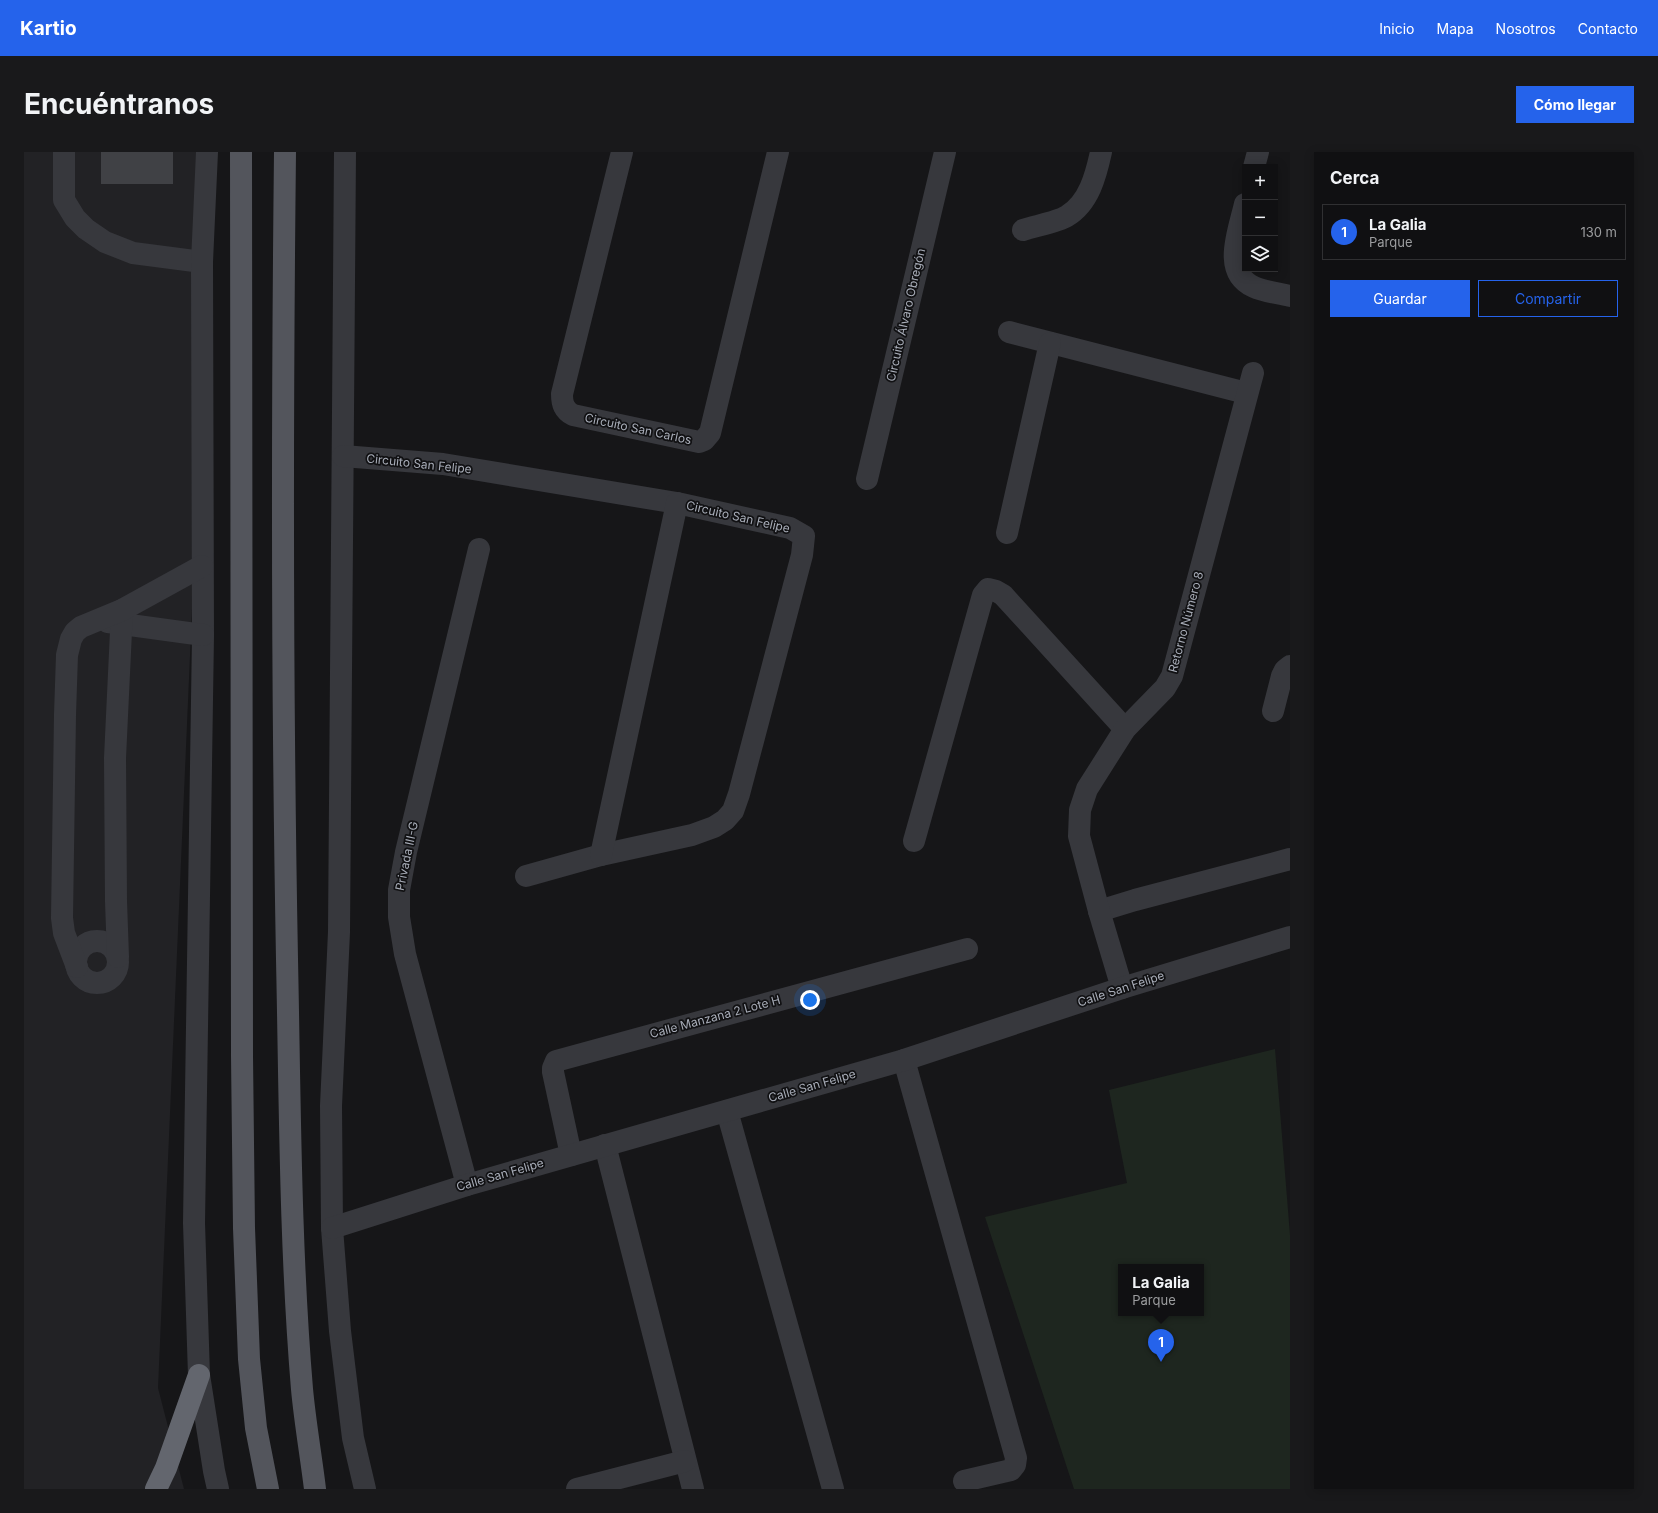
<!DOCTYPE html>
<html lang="es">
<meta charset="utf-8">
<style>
:root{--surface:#101012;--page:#19191b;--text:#f1f3f6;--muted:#9c9d9f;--line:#303032;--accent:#2563eb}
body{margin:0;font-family:Inter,sans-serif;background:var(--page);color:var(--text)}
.controls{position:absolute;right:12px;top:12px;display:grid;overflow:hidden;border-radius:0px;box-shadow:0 2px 10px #0003}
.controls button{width:36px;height:36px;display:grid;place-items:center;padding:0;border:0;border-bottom:1px solid var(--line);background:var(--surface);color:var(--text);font:20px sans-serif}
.you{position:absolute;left:786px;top:848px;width:14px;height:14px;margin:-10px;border:3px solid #fff;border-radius:50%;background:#1a73e8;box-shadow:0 0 0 6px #1a73e833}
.badge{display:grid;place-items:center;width:26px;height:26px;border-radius:50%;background:var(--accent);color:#fff;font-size:13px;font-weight:700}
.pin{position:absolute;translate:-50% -33px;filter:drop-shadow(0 1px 2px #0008)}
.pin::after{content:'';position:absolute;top:21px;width:14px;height:12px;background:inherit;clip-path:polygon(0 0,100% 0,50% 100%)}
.popup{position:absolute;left:1094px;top:1112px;width:86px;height:52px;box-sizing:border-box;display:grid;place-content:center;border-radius:0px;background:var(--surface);filter:drop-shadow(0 1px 3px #0005);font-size:13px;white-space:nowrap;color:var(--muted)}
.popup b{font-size:15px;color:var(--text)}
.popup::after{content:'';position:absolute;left:50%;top:100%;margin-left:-8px;border:8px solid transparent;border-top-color:var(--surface)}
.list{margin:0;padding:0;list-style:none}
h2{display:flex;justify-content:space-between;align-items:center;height:52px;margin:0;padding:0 16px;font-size:17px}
h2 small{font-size:13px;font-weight:400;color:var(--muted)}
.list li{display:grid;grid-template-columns:26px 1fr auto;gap:12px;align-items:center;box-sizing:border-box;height:56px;margin:0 8px 8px;padding:0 8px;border:1px solid var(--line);border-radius:0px}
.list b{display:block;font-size:15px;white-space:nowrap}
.list p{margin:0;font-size:13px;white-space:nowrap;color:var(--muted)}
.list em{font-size:13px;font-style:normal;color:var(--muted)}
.actions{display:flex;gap:8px;padding:12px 16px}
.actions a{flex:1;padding:9px 0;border:1px solid var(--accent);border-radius:0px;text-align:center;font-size:14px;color:var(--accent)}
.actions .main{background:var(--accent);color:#fff}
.icon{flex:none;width:22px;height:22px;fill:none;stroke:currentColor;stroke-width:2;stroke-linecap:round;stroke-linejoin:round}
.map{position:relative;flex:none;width:1266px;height:1337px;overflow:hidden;border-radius:0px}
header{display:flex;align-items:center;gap:24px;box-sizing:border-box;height:56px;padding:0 20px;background:var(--accent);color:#fff}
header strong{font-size:19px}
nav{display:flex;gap:22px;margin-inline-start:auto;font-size:14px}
.intro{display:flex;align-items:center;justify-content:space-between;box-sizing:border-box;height:96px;padding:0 24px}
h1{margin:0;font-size:28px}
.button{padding:10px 18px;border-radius:0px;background:var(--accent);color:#fff;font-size:14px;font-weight:700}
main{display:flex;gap:24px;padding:0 24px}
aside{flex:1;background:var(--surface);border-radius:0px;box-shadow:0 2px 10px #0003}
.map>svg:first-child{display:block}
.built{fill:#222225}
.green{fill:#1e261f;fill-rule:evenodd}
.building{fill:#404145}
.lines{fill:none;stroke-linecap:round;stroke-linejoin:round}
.minor{stroke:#37383d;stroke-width:22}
.major{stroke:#53555c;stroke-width:22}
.highway{stroke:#63666e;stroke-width:22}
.labels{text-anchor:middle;stroke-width:3.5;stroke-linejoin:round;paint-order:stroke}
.street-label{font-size:12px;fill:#a8adb8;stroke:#111113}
</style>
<header>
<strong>Kartio</strong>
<nav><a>Inicio</a><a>Mapa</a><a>Nosotros</a><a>Contacto</a></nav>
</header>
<div class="intro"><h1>Encuéntranos</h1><a class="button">Cómo llegar</a></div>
<main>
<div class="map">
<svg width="1266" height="1337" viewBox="0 0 1266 1337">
<rect width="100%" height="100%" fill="#161618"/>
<!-- built -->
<polygon class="built" points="0,0 188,0 134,1236 160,1337 0,1337"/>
<!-- green -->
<path class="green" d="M1251,897L1266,1083V1337H1050L961,1065L1103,1031L1085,938ZM1097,1115H1177V1161H1097Z"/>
<!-- building -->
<rect class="building" x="77" y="0" width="72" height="32"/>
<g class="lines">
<!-- minor -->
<g class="minor">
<polyline points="40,0 40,48 51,66 62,77 81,90 109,101 178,110"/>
<polyline points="183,0 178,110 179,483 170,1071 175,1223 190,1319 194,1337"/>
<polyline points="321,0 315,780 307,954 308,1076 316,1179 329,1286 341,1337"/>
<path d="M598,0L538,242C538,252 540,258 549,263L675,290L680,288L686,281L754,0"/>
<polyline points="1230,15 1234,0"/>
<path d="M1221,52C1215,79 1197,120 1230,135C1241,140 1255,141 1266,144"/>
<path d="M999,78C1011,74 1034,70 1043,64C1065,51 1072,23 1077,0"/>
<polyline points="985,180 1222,241"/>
<polyline points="319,304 419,312 653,351 766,376 780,384 778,403 715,642 709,659 701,668 690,675 668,683 577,703 502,724"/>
<polyline points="843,327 921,0"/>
<polyline points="983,381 1026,191"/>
<polyline points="84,470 179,483"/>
<polyline points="1249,559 1258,524 1261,518 1266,514"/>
<polyline points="890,689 959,443 964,437 972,439 979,443 1101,577"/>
<polyline points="577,703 653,351"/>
<polyline points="1075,759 1111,748 1266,707"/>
<circle cx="73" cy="810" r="21"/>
<polyline points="94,805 92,749 91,606 98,458"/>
<polyline points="53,815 40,781 38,766 41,563 43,503 47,487 51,480 57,475 98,458 178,414"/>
<polyline points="1098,836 1075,759 1055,684 1056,658 1063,637 1101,577 1141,536 1148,524 1229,221"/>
<polyline points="880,908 992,1306 991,1313 987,1318 940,1329"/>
<polyline points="703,959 809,1337"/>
<polyline points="581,993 669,1337"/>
<polyline points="547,1003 529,920 529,916 532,909 943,797"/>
<polyline points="443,1033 381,802 375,765 375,738 382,700 455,397"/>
<polyline points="308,1076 443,1033 880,908 1098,836 1266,785"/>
<polyline points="553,1337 661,1309"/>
</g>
<!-- major -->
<g class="major">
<polyline points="217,0 218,904 220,1076 225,1207 232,1276 244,1337"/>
<path d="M261,0C258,269 258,538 263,807C266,950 266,1094 278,1237C281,1270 287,1304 291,1337"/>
</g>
<!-- highway -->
<polyline class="highway" points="132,1337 142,1316 175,1223"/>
</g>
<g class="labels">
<!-- street labels -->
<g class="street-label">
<text transform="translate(882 163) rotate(-77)" y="4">Circuito Álvaro Obregón</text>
<text transform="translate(614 277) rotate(12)" y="4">Circuito San Carlos</text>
<text transform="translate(395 312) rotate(6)" y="4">Circuito San Felipe</text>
<text transform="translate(714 365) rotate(13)" y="4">Circuito San Felipe</text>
<text transform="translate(1162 470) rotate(-75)" y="4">Retorno Número 8</text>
<text transform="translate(383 704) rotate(-78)" y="4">Privada III-G</text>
<text transform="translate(1097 837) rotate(-18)" y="4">Calle San Felipe</text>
<text transform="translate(691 865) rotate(-15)" y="4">Calle Manzana 2 Lote H</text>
<text transform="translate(788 934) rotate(-16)" y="4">Calle San Felipe</text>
<text transform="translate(476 1023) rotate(-16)" y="4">Calle San Felipe</text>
</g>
</g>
</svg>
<div class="controls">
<button>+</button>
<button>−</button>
<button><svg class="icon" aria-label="layers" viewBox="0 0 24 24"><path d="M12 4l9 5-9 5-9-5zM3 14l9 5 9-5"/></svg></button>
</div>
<div class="you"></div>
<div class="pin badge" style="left:1137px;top:1210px">1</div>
<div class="popup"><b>La Galia</b>Parque</div>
</div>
<aside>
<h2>Cerca<small></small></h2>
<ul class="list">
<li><span class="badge">1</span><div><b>La Galia</b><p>Parque</p></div><em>130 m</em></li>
</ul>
<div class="actions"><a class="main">Guardar</a><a>Compartir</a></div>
</aside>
</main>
